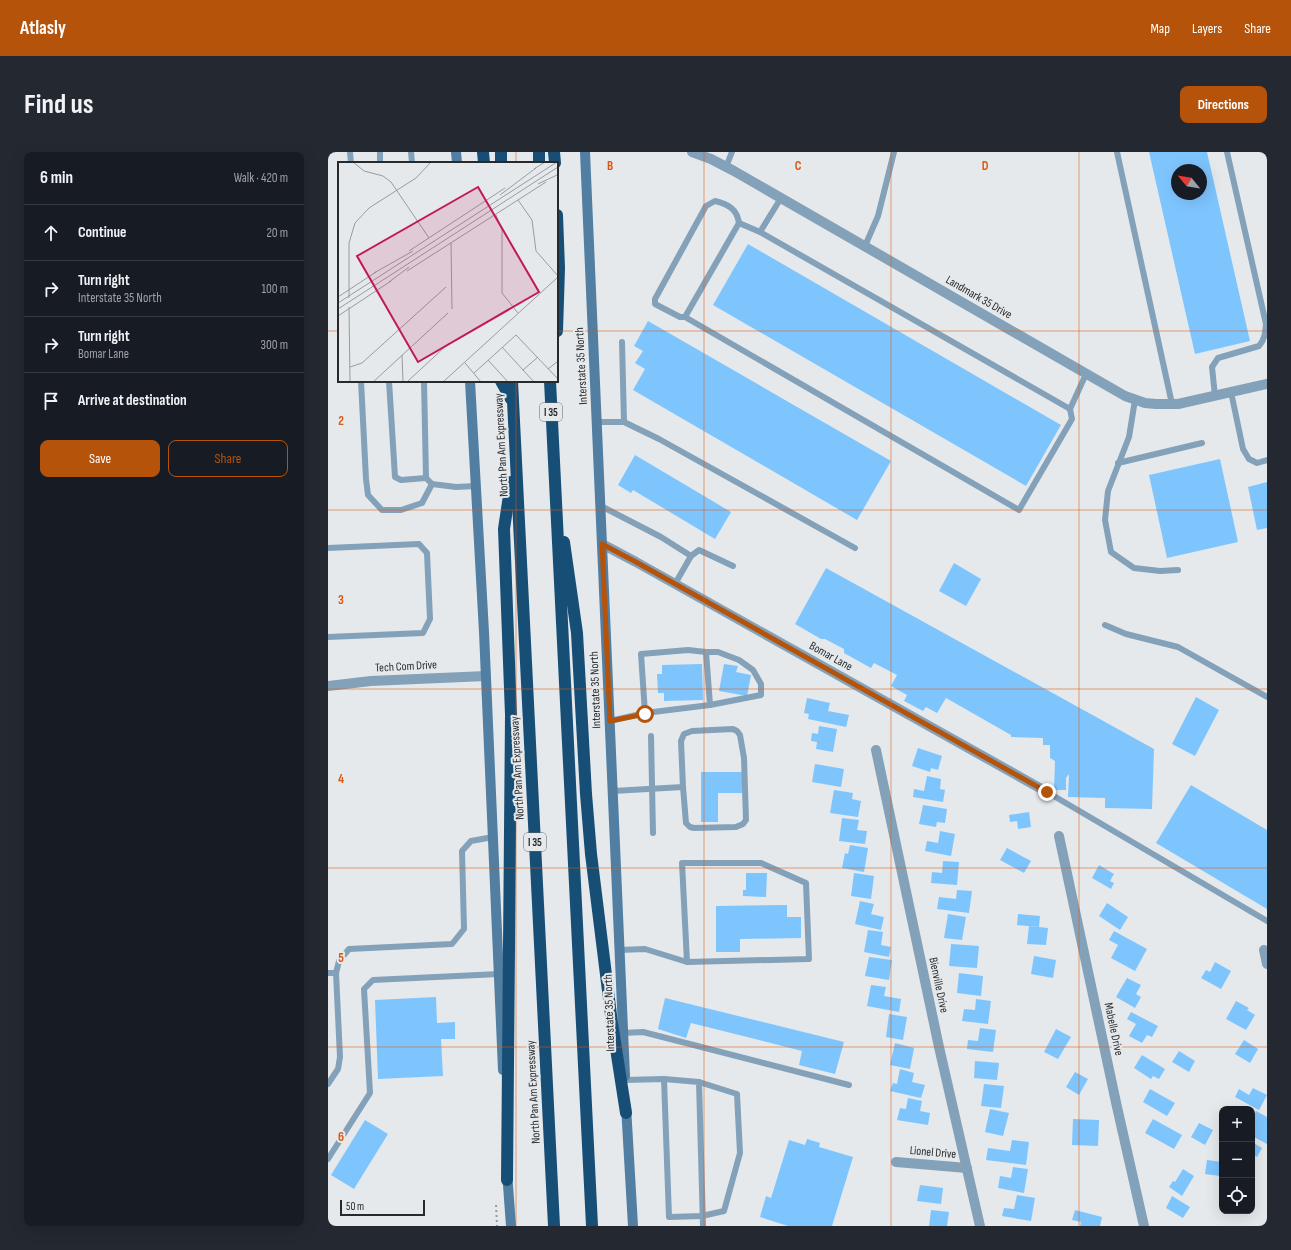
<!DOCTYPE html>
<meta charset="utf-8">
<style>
:root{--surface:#171b24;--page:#242831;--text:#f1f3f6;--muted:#9ea1a6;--line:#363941;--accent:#b45309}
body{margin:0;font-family:"Sofia Sans Condensed",sans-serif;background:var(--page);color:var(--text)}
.controls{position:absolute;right:12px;bottom:12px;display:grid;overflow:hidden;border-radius:8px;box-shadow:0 4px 16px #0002}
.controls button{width:36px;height:36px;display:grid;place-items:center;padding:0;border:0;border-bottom:1px solid var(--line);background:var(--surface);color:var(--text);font:20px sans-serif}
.compass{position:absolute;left:843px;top:12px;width:36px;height:36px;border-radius:50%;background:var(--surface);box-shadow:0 4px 16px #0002;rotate:300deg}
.scale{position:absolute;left:12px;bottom:10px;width:85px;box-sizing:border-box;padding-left:4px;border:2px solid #28292a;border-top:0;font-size:11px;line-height:14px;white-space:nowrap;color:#28292a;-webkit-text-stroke:3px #e5e9ec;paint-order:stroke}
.stop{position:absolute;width:12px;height:12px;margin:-9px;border:3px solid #b45309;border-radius:50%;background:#fff}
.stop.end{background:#b45309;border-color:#fff;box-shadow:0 1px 4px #0008}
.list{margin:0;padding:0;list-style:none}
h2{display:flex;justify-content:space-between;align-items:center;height:52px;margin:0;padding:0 16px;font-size:17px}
h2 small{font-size:13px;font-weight:400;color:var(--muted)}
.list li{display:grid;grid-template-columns:26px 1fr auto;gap:12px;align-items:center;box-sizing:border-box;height:56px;padding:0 16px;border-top:1px solid var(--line)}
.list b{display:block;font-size:15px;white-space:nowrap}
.list p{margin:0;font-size:13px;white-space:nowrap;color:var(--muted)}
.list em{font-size:13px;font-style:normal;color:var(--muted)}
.actions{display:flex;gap:8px;padding:12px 16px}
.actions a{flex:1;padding:9px 0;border:1px solid var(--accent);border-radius:8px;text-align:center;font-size:14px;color:var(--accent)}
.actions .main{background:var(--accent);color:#fff}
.icon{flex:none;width:22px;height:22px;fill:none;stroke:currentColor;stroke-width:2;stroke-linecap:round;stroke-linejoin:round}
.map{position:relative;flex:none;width:939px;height:1074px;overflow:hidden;border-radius:8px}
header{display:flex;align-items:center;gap:24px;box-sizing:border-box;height:56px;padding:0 20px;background:var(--accent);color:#fff}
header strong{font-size:19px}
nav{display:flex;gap:22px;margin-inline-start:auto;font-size:14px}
.intro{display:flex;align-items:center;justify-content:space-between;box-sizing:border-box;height:96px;padding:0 24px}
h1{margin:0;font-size:28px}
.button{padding:10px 18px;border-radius:8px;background:var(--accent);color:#fff;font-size:14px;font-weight:700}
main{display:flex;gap:24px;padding:0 24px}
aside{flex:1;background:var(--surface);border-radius:8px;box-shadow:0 4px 16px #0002}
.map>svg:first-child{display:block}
.building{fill:#7ec5fe;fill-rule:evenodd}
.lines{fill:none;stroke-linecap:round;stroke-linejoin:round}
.path{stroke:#989a9d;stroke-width:2;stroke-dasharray:2 3;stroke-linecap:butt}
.lane{stroke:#84a1ba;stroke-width:6}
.street{stroke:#84a1ba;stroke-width:10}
.secondary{stroke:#527ea1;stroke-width:10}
.highway{stroke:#174e75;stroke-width:12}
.route{stroke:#b45309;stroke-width:5}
.grid{fill:none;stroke:#de570e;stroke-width:1;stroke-opacity:0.55}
.labels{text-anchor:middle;stroke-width:4;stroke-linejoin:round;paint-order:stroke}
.shield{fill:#e5e9ec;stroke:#616364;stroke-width:1}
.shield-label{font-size:11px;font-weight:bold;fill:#28292a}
.street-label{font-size:12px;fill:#28292a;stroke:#e5e9ec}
.inset-road{fill:none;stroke:#999c9e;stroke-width:1}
.view{fill:#c2185b;fill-opacity:0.15;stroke:#c2185b;stroke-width:2}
.inset-edge{fill:none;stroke:#28292a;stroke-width:2}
.grid-label{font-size:13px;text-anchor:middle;font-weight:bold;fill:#de570e;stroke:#e5e9ec;stroke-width:4;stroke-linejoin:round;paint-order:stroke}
</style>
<header>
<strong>Atlasly</strong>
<nav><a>Map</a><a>Layers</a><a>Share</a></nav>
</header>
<div class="intro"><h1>Find us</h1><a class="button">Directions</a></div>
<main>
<aside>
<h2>6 min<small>Walk · 420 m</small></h2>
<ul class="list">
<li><svg class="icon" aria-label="ahead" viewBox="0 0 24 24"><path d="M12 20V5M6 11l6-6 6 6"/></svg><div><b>Continue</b></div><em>20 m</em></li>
<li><svg class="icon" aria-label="right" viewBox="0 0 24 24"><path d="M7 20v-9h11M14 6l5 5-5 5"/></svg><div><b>Turn right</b><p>Interstate 35 North</p></div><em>100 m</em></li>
<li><svg class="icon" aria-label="right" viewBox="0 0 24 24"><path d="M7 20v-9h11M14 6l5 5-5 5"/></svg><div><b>Turn right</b><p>Bomar Lane</p></div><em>300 m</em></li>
<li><svg class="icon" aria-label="arrive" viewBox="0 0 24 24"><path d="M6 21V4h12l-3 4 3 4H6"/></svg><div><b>Arrive at destination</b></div></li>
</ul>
<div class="actions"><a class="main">Save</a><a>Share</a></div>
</aside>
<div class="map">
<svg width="939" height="1074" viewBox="0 0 939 1074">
<rect width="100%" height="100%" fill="#e5e9ec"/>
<!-- building -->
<g class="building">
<path d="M821,0H879L922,189L867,202ZM849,18H873V42H849Z"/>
<polygon points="420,92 733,273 698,334 385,153"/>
<polygon points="320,169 563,309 529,368 305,238 317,217 307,211 315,199 306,194"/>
<polygon points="307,303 403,360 387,387 305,338 303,341 290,333"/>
<polygon points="892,307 910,390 839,406 821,323"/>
<polygon points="939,330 939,376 929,378 920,335"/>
<polygon points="626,411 653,427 638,454 611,439"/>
<polygon points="498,416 826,597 824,657 777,656 777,646 740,645 741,622 738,626 738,638 726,638 727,609 722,606 722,593 715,593 715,586 683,585 683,583 618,546 609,561 598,555 595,559 576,549 579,543 563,534 569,523 546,511 543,516 516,501 516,497 497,487 493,487 467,472"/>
<polygon points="374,512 375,548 336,549 336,541 330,541 329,522 334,522 334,513"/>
<polygon points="396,512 410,514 408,520 423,523 419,544 391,539"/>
<polygon points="868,545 891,558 867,604 844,592"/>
<polygon points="479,546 502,551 500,559 521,563 518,575 480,567 481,562 476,561"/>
<polygon points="491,574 509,577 505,600 488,597 489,590 483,589 484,581 490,582"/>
<polygon points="590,596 614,604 610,618 603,616 602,620 584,614"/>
<polygon points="487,612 516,617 513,635 484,630"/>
<polygon points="373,620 414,620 414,641 390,641 390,670 373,670"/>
<polygon points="599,624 613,627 612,637 617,638 615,650 585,645 586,637 596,639"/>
<polygon points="863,633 939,678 939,757 828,691"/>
<polygon points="506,638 525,641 524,647 533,649 530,665 502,661"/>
<polygon points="595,653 619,657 617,671 609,670 608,675 591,672"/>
<polygon points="701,660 703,675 690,677 689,669 682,670 681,663"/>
<polygon points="514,666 531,668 529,678 539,679 537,692 511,689"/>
<polygon points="612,679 627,682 623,704 597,699 599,689 610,691"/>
<polygon points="522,693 540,696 536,720 514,716 517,701 520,702"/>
<polygon points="679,696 703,709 696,721 672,708"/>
<polygon points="615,709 631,710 629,733 603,731 604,720 614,721"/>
<polygon points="771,713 786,722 782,729 786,731 783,737 764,726"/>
<polygon points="418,721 439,721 438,745 415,744 415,738 418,738"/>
<polygon points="526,721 546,724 543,747 523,744"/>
<polygon points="629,738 644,739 641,761 609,757 611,745 628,747"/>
<polygon points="532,749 546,752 543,762 556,765 553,778 527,772"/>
<polygon points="779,751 800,765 792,778 771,764"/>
<polygon points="459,753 459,765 473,765 473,786 412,787 412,800 388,800 388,754"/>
<polygon points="620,762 638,765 634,788 616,786"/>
<polygon points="690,762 712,764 711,775 689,773"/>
<polygon points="701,774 720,776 718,793 699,792"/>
<polygon points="540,778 555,780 553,793 563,795 561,805 536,800"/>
<polygon points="786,779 819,797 807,819 783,806 790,793 781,788"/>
<polygon points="623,792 651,794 649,816 621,814"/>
<polygon points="706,804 728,808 725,826 703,822"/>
<polygon points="541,805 564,808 561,828 537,824"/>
<polygon points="887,810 903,819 893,837 873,826 878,818 882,820"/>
<polygon points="631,821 655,824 653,844 629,841"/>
<polygon points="799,826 813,833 808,842 813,845 807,856 788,845"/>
<polygon points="543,833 558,835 556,844 573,847 571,860 539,854"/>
<polygon points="108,845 109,871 127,870 127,887 113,887 115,924 50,927 47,848"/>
<polygon points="337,846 516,890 507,922 471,913 474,899 403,881 363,871 358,886 330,877"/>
<polygon points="648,847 663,849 660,872 634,869 636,857 647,858"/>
<polygon points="908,849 921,856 919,858 927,863 918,878 898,867"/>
<polygon points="803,860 830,874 824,885 819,883 814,891 801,884 808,872 799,867"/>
<polygon points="561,862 579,865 575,888 558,885"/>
<polygon points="652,876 668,878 665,900 639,897 640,888 650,889"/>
<polygon points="728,877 743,885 730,907 716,900"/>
<polygon points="916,888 930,897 922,911 907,902"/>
<polygon points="567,891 586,896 582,917 562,913"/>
<polygon points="851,899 867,909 861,920 844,910"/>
<polygon points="814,903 837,917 831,927 825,924 823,927 806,916"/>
<polygon points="647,909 671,911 669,928 646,926"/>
<polygon points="572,917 586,921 584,930 597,933 593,946 562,939 565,931 569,932"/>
<polygon points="747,920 760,927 751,943 738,935"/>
<polygon points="656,932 676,934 673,956 653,954"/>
<polygon points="925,936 939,943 931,958 907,945 911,937 921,943"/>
<polygon points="822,937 847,951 839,964 815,950"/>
<polygon points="580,946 594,949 592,959 602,961 600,973 569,968 572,956 578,957"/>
<polygon points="662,957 681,961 675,984 657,980"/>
<polygon points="928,959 939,965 939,992 924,984 924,966"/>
<polygon points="745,967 771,968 770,994 744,993"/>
<polygon points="825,967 854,983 846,997 817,981"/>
<polygon points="37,968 60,982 26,1037 3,1023"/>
<polygon points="871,971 885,978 877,993 863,985"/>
<polygon points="479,987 492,991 491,995 525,1005 504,1074 460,1074 432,1065 438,1044 443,1046 461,988 477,993"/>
<polygon points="684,988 701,990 698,1013 658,1008 660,996 682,999"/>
<polygon points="924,990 934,996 929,1005 924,1002"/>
<polygon points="879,1008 894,1010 892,1024 877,1022"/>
<polygon points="685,1015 700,1017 696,1041 670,1036 672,1024 683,1026"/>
<polygon points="855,1017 866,1024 854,1044 841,1035 845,1029 847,1030"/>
<polygon points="592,1033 615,1036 613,1052 589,1049"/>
<polygon points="689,1043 707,1046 703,1069 674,1064 676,1056 686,1057"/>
<polygon points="844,1044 862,1055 855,1066 838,1056"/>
<polygon points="603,1058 621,1060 619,1074 601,1074"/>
<polygon points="747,1058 774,1065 772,1074 752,1074 753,1070 744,1068"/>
</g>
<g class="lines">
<!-- path -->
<polyline class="path" points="168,1053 169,1074"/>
<!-- lane -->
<g class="lane">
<polyline points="22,0 23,11"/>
<polyline points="52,0 52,11"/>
<polyline points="83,0 84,11"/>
<polyline points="789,0 844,252"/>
<polyline points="398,15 404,0"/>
<polyline points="453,46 432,80 742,257 758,222"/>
<path d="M387,49C400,52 409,57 411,71L357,165H352L327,152V147L378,54Z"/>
<polyline points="411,71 432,80"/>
<polyline points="537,94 550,64 566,0"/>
<polyline points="357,165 691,358 744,267 742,257"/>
<polyline points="294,190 296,270"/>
<polyline points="33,229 38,327 40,343 54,358 73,358 94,351 104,332"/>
<polyline points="61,229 67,325 73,328 98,326"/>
<polyline points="96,229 98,326 104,332 128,335 148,334"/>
<polyline points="903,240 915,297 921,307 929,311 939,308"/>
<path d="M887,244L884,215L890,206L931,194C937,187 937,181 938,172L899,0"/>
<polyline points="807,248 801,285 780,339 777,368 783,400 806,416 832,419 850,418"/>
<polyline points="269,270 296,270 331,287 527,396"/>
<polyline points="790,311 874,291"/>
<polyline points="273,354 333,385 363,404 347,432"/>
<polyline points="0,396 91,392 99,401 102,467 95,481 0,485"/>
<polyline points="363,404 371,398 405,414"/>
<polyline points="777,473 798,482 850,495 939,545"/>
<polyline points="378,500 390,500 411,508 425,518 433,532 433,543 382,553"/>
<polyline points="282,569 317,561 313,502 360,498 378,500 382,553 317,561"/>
<polyline points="323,584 325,681"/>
<polyline points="285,639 355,635 353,589 356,582 364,579 405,577 409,579 412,583 416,606 418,668 415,672 408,675 366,676 362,675 358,671 355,635"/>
<polyline points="719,640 939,769"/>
<polyline points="291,798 317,797 359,810 481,807 478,731 433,711 354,711 359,810"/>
<polyline points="0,821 8,821"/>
<polyline points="295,881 315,880 521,933"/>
<polyline points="336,927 341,1065 374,1064 396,1059 412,1001 409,942 371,930"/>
<polyline points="297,928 336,927 371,930 375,1074"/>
<polyline points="0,932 10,917 12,905 8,821 11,809 21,797 124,792 136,777 134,699 143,689 165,685"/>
<polyline points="0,1007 42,941 36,837 45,828 171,822"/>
</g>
<!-- street -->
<g class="street">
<polyline points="364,0 383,7 406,19 797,244 817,251 828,252 850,252 939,232"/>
<polyline points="274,392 308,410 719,640"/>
<polyline points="0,534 43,529 158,524"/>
<polyline points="548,598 611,895 652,1074"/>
<polyline points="731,684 789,955 816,1074"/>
<polyline points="936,798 939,812"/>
<polyline points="568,1010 639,1016"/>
</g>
<!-- secondary -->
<g class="secondary">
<polyline points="128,0 129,11"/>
<polyline points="257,0 297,924"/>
<polyline points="142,229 156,480 175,918"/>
<polyline points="298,954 305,1074"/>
<polyline points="179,1020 183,1074"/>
</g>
<!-- highway -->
<g class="highway">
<polyline points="155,0 156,11"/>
<polyline points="173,0 173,11"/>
<polyline points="211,0 211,11"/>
<polyline points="226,0 227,11"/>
<polyline points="229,63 231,116 229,179"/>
<polyline points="173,229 183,247"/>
<polyline points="184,229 226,1074"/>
<polyline points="222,229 264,1074"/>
<polyline points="236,390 249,481 258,642 263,702 284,871 298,961"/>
<polyline points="179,1028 183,563 176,377 183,330"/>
</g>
</g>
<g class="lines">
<!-- route -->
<polyline class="route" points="317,562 282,569 274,392 308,410 719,640"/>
</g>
<!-- grid -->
<path class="grid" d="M188,0V11M376,0V1074M563,0V1074M751,0V1074M0,179H11M229,179H939M188,229V1074M0,358H939M0,537H939M0,716H939M0,895H939"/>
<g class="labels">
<!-- shield labels -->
<g class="shield">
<rect x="212" y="251" width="22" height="18" rx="3"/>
<rect x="196" y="681" width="22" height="18" rx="3"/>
</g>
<g class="shield-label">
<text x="223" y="264">I 35</text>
<text x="207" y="694">I 35</text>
</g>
<!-- street labels -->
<g class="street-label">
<text transform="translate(651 145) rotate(30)" y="4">Landmark 35 Drive</text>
<text transform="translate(253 214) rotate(-93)" y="4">Interstate 35 North</text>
<text transform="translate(173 293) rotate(-93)" y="4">North Pan Am Expressway</text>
<text transform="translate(503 504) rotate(29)" y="4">Bomar Lane</text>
<text transform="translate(78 514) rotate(-3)" y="4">Tech Com Drive</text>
<text transform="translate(267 538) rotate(-92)" y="4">Interstate 35 North</text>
<text transform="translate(189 616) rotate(-93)" y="4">North Pan Am Expressway</text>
<text transform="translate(611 833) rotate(78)" y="4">Bienville Drive</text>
<text transform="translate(281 861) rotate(-92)" y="4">Interstate 35 North</text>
<text transform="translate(786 877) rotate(78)" y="4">Mabelle Drive</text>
<text transform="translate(205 940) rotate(-93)" y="4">North Pan Am Expressway</text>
<text transform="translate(605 1000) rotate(5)" y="4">Lionel Drive</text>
</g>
</g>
<!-- overview -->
<g transform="translate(10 10)">
<rect width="220" height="220" fill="#e5e9ec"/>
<path class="inset-road" d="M15,0L26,9L45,14L53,20L91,76M196,7L207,0M200,22L219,13M162,33L198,6M180,38L194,58L198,89L220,114M158,53L164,68V131L180,151M113,81L114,147M71,89L167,26M69,109L208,20M36,111L75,89M51,120L71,105M0,135L38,110M11,136V81L17,61L31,46L78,16L93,0M0,141L219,0M11,145L12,220M0,147L220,5M0,154L53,119M164,185L196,220M64,193L65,220M150,198L170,220M127,201L143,220M12,205L24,201L108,125M210,207L220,199M185,208L200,195M136,211L178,173L220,217M35,220L110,151M69,220L111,181M105,220L220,115"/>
<path class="view" d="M140,25L201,130L80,200L19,94Z"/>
<rect width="220" height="220" class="inset-edge"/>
</g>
<g class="grid-label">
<text x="282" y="18">B</text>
<text x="470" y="18">C</text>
<text x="657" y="18">D</text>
<text x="13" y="273">2</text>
<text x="13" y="452">3</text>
<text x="13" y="631">4</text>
<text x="13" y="810">5</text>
<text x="13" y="989">6</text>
</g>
</svg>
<div class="controls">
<button>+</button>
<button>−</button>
<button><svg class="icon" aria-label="locate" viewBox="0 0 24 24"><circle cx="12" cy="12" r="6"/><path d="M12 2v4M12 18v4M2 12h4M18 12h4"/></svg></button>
</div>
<svg class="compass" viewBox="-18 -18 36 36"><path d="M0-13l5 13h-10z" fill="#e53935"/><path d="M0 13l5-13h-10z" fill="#9ea1a6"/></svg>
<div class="scale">50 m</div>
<div class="stop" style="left:317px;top:562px"></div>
<div class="stop end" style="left:719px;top:640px"></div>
</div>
</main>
